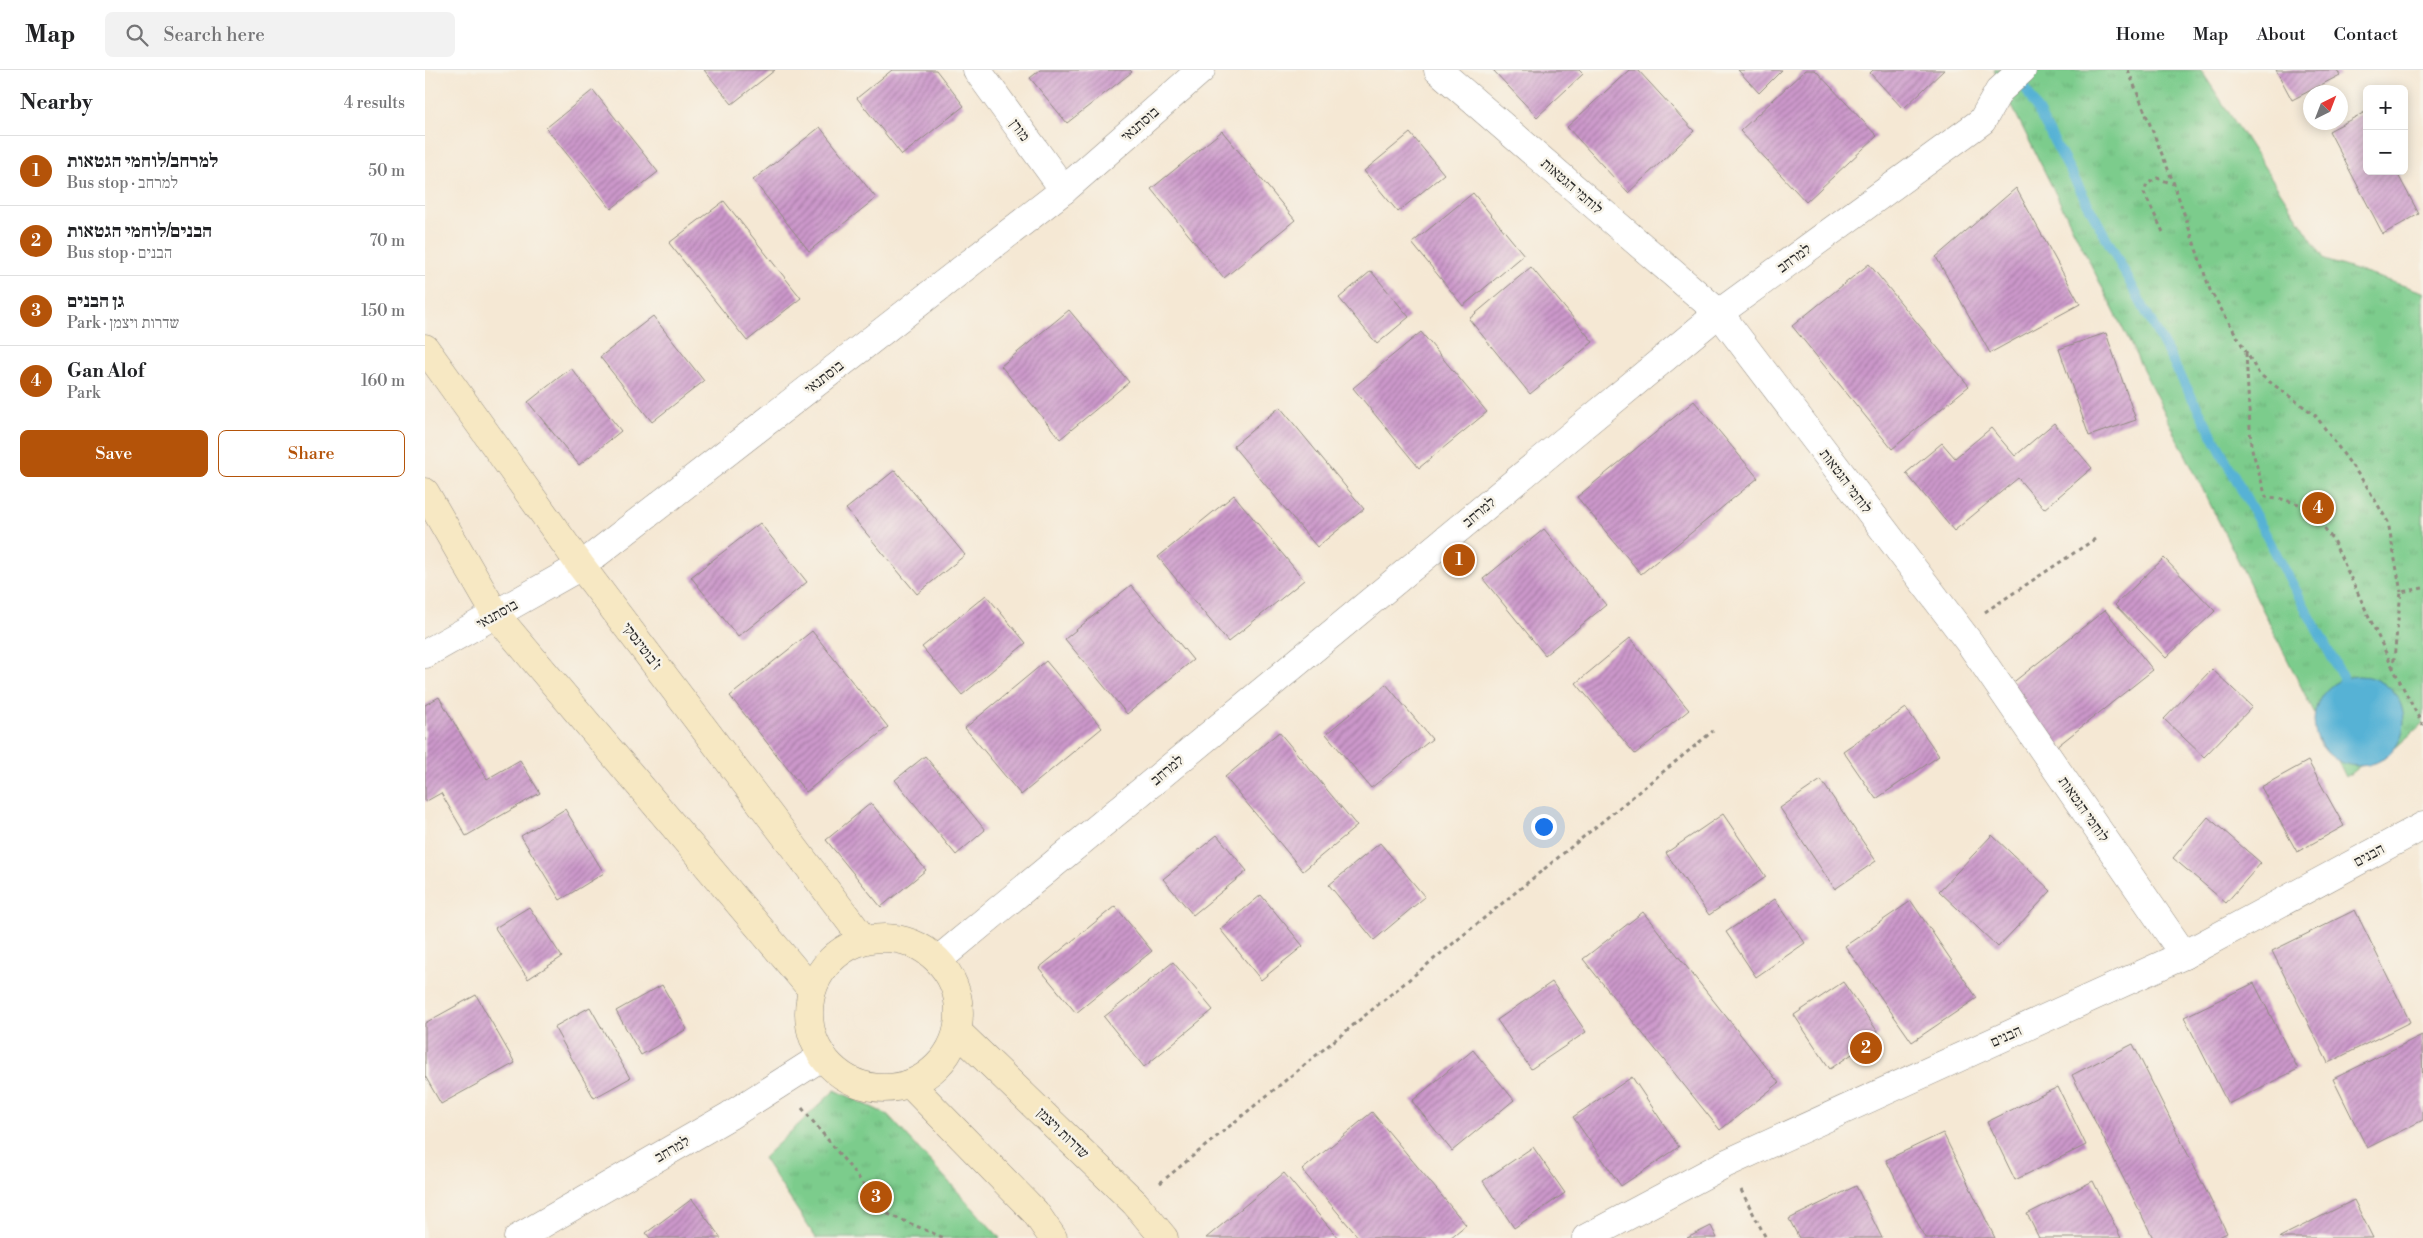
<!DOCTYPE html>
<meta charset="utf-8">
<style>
:root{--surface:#fff;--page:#f2f2f2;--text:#202124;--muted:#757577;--line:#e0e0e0;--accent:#b45309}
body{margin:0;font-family:"Libre Bodoni","Frank Ruhl Libre",serif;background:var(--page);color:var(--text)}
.controls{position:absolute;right:15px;top:15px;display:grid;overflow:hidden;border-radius:8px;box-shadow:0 2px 12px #0003}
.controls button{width:45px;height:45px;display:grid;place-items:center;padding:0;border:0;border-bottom:1px solid var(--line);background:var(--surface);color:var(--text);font:25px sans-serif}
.compass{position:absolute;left:1878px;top:15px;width:45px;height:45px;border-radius:50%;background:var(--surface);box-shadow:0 2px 12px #0003;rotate:42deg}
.you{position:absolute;left:1118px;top:756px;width:18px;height:18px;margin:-12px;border:4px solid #fff;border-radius:50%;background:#1a73e8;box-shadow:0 0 0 8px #1a73e833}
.badge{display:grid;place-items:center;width:32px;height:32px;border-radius:50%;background:var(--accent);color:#fff;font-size:16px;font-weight:700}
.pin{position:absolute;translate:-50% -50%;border:2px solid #fff;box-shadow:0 1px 5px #0006}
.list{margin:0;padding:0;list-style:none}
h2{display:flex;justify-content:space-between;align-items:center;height:65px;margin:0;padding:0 20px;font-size:21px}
h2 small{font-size:16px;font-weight:400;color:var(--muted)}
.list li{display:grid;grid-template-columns:32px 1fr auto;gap:15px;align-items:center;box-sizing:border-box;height:70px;padding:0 20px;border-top:1px solid var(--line)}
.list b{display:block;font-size:19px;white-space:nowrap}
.list p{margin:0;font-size:16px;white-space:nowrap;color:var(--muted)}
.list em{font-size:16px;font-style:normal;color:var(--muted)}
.actions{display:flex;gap:10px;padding:15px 20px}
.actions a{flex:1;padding:11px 0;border:1px solid var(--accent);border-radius:8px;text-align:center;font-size:18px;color:var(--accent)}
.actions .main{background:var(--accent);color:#fff}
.icon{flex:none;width:28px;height:28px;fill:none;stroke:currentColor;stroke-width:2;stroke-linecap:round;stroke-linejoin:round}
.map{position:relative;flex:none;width:1998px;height:1168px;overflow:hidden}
header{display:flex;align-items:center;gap:30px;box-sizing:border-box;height:70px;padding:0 25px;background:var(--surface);border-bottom:1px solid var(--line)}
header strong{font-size:24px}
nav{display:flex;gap:28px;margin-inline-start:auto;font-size:18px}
.search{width:350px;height:45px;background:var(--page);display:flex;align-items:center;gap:12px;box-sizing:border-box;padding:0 18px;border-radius:8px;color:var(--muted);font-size:19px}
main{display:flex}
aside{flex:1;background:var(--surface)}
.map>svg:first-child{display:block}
.grass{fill:url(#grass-tufts);stroke:#547c5c}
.water{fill:#57b2d5;stroke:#416e80}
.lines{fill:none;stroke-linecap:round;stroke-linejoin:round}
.stream{stroke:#57b2d5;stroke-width:10}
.building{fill:url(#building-hatch)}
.street-casing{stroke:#908a80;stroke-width:29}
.secondary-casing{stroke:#908a80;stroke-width:29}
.path{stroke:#908a80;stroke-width:3;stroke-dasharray:4 4;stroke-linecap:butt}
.street{stroke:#fff;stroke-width:28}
.secondary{stroke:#f7e8c3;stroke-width:28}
.labels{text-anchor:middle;stroke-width:5;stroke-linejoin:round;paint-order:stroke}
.street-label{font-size:15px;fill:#2b2b2b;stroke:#f7f3e8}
</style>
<header>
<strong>Map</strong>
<div class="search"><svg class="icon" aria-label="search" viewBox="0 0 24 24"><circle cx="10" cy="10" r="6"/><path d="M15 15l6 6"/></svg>Search here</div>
<nav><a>Home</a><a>Map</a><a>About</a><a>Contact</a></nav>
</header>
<main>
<aside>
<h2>Nearby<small>4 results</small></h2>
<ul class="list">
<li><span class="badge">1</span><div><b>למרחב/לוחמי הגטאות</b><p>Bus stop · למרחב</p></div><em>50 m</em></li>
<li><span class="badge">2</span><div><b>הבנים/לוחמי הגטאות</b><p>Bus stop · הבנים</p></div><em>70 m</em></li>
<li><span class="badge">3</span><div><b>גן הבנים</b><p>Park · שדרות ויצמן</p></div><em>150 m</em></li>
<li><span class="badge">4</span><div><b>Gan Alof</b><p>Park</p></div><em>160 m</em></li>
</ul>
<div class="actions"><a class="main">Save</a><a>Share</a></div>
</aside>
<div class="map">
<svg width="1998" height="1168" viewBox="0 0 1998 1168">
<defs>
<pattern id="grass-tufts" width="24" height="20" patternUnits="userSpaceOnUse" patternTransform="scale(1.25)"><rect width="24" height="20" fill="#7ccc8c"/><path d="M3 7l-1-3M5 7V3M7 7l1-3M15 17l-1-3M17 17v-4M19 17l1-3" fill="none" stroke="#6baf79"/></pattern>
<pattern id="building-hatch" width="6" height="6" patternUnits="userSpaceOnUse" patternTransform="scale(1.25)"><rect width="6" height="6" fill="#cc98cb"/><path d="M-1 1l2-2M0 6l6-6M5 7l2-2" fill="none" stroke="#a67ca5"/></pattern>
</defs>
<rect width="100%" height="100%" fill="#f7f3e8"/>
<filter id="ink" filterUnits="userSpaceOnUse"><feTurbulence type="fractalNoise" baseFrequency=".02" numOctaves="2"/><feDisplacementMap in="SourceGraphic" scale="10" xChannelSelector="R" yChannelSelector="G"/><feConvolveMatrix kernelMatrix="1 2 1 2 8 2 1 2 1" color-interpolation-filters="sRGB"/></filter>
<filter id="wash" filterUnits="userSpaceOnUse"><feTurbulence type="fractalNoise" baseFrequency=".0096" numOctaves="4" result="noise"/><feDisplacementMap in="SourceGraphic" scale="20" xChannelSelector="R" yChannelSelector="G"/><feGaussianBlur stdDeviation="1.12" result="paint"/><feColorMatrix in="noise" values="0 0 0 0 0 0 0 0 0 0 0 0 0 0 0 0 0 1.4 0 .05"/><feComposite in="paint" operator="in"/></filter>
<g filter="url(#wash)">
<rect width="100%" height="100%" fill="#f5e8d4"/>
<!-- grass -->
<g class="grass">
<polygon points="1569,0 1776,0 1900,190 1998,222 1998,653 1958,689 1935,696 1921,707"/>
<polygon points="410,1020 463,1045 575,1168 391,1168 338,1088"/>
</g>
<!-- water -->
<circle class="water" cx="1934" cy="651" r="45"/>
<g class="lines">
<!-- stream -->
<polyline class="stream" points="1594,6 1918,608"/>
</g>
<g id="blocks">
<!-- building -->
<g class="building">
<polygon points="279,0 350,0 307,34"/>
<polygon points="467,0 511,0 539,36 477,85 432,28"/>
<polygon points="615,0 705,0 707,2 642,53 605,8"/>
<polygon points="1068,0 1154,0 1158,4 1112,47"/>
<polygon points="1204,0 1213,0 1269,61 1203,123 1142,57"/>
<polygon points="1313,0 1357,0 1334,23"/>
<polygon points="1380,0 1390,0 1452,66 1381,132 1315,61"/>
<polygon points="1448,0 1519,0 1478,39 1445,3"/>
<polygon points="1851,0 1912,0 1915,5 1867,30"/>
<polygon points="168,20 233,102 186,139 121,58"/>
<polygon points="1940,42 1942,101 1971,101 1994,144 1958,164 1904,61"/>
<polygon points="395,57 451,128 384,181 328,110"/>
<polygon points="797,61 870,150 799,208 726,119"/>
<polygon points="985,63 1019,104 973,142 939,101"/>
<polygon points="1591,118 1655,234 1565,283 1511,187"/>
<polygon points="1048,123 1099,185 1038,236 987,173"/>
<polygon points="299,131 376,228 322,271 244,173"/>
<polygon points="1444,194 1544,316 1467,379 1367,256"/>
<polygon points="1106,197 1168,272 1105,324 1044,249"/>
<polygon points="946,201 984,247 952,274 914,228"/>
<polygon points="644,240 704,312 635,369 576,296"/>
<polygon points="228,246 279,311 227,352 175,287"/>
<polygon points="996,262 1062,342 994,398 928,318"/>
<polygon points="1681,263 1711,350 1664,366 1634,279"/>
<polygon points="146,298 196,361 154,395 103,332"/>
<polygon points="1269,331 1333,408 1216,504 1152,427"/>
<polygon points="855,337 939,439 892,477 808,376"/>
<polygon points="1629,353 1667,398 1619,439 1593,408 1529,461 1481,403 1517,373 1530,388 1566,358 1590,386"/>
<polygon points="470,400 540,485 492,524 421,439"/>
<polygon points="809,425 879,510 803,572 733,487"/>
<polygon points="335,453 382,512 313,567 266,507"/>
<polygon points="1119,459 1181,535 1120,585 1058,509"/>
<polygon points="1739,488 1790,541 1741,588 1690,535"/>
<polygon points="706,515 768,590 702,644 640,569"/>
<polygon points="561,525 601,573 537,625 497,577"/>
<polygon points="1680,540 1728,600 1630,678 1581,618"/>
<polygon points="387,561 463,657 381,722 305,626"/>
<polygon points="1205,568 1264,640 1210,684 1151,613"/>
<polygon points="621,591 677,658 596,725 540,658"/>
<polygon points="1787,599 1827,637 1779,687 1739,649"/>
<polygon points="961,614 1007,669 946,718 901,664"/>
<polygon points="14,627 62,709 95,690 115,723 41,766 16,723 0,732 0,635"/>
<polygon points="1481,638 1514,686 1451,729 1418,681"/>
<polygon points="854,662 932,756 878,801 800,707"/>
<polygon points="500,686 560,760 531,785 470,710"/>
<polygon points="1883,691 1919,756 1872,782 1836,717"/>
<polygon points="1396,710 1451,791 1410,819 1355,738"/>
<polygon points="446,733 501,800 456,837 401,770"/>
<polygon points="140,739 179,803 135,830 96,766"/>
<polygon points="1298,744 1341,807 1284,845 1241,783"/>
<polygon points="1783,747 1836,793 1801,833 1748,788"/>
<polygon points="792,765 822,801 768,845 738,809"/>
<polygon points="1567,765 1626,821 1573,877 1514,821"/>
<polygon points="955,773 1000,827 949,870 904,815"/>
<polygon points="836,825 878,876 836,910 795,859"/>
<polygon points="1350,829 1380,873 1331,907 1301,862"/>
<polygon points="1486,831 1552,928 1487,972 1420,876"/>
<polygon points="690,836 727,881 651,943 614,898"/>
<polygon points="104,837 137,887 103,909 70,858"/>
<polygon points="1930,840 1985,952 1903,993 1847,881"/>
<polygon points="1218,842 1354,1013 1295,1060 1158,889"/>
<polygon points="748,892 788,940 719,997 679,947"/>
<polygon points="1127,912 1161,962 1106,999 1072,950"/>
<polygon points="1418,912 1455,965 1405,999 1369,945"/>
<polygon points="1829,913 1873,999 1803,1034 1759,947"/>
<polygon points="237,915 262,959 216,985 191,941"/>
<polygon points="51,925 90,993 16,1034 0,1006 0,953"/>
<polygon points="165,937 205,1008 169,1028 129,957"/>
<polygon points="1997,965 1998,1050 1942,1078 1908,1009"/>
<polygon points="1708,974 1802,1163 1792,1168 1728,1168 1647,1005"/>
<polygon points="1048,980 1089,1030 1027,1081 987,1031"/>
<polygon points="1207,1007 1254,1077 1196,1116 1148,1047"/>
<polygon points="1633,1017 1661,1075 1590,1110 1562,1052"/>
<polygon points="947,1042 1041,1155 1025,1168 934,1168 877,1100"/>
<polygon points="1518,1063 1570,1168 1500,1168 1461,1090"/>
<polygon points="1108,1077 1140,1123 1089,1158 1058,1111"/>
<polygon points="859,1103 913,1168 781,1168"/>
<polygon points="1668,1111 1696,1168 1614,1168 1602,1144"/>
<polygon points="1431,1116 1457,1168 1374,1168 1364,1149"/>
<polygon points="267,1129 296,1168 225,1168 221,1163"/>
<polygon points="1929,1130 1948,1168 1856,1168 1855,1167"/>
<polygon points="1286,1156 1292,1168 1262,1168"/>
</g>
</g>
</g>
<g filter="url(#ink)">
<use href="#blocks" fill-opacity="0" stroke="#908a80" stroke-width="1"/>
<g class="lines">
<defs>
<g id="street">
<polyline points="552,0 639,120"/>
<polyline points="1013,0 1294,243 1544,572 1759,885"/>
<polyline points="0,584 156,496 639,120 776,0"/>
<polyline points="513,890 1294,243 1557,51 1574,21 1597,0"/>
<polyline points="93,1168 304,1046 398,986"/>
<polyline points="1161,1168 1302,1093 1759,885 1998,756"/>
</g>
<g id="secondary">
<polyline points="0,278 156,496 439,870"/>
<polyline points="0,422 71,545 387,920"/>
<circle cx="459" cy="943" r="75"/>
<polyline points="533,962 710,1133 739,1168"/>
<polyline points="485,1014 610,1142 628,1168"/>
</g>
</defs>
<!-- street casing -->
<use href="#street" class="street-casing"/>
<!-- secondary casing -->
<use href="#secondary" class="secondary-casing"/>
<!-- path -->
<g class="path">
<polyline points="1703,0 1749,114 1785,220 1834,304 1890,345 1941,415 1963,452 1976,522"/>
<polyline points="1738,162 1719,123 1722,114 1732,108 1748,114"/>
<polyline points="1821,283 1826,376 1841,427 1853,428 1874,434 1889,443 1908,470 1968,598"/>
<polyline points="1998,518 1976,522 1968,598 1998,656"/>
<polyline points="1560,542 1670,469"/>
<polyline points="377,1038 463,1144 519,1168"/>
<polyline points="735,1113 1288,661"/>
<polyline points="1316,1120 1341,1168"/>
</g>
<!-- street -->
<use href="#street" class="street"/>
<!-- secondary -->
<use href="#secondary" class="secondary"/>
</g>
</g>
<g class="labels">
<!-- street labels -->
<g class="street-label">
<text transform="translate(715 54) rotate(-41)" y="5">בוסתנאי</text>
<text transform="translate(595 60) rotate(54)" y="5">מורן</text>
<text transform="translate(1147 116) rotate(41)" y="5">לוחמי הגטאות</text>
<text transform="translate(1369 188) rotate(-36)" y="5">למרחב</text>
<text transform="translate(399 307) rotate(-38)" y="5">בוסתנאי</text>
<text transform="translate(1421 411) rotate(53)" y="5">לוחמי הגטאות</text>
<text transform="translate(1054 442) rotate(-40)" y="5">למרחב</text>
<text transform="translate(72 544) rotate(-29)" y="5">בוסתנאי</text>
<text transform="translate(217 576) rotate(53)" y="5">ז'בוטינסקי</text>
<text transform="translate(742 700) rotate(-40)" y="5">למרחב</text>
<text transform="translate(1659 739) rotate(55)" y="5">לוחמי הגטאות</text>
<text transform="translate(1944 785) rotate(-28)" y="5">הבנים</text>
<text transform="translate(1581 966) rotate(-24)" y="5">הבנים</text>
<text transform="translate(638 1063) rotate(44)" y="5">שדרות ויצמן</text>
<text transform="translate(247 1079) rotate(-30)" y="5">למרחב</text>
</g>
</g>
</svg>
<div class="controls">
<button>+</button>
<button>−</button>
</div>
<svg class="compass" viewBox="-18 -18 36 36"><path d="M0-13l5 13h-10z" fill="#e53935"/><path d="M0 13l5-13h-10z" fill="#757577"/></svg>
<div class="you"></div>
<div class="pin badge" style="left:1034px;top:490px">1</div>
<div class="pin badge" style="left:1441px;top:978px">2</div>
<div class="pin badge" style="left:451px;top:1127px">3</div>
<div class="pin badge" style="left:1893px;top:438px">4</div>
</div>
</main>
